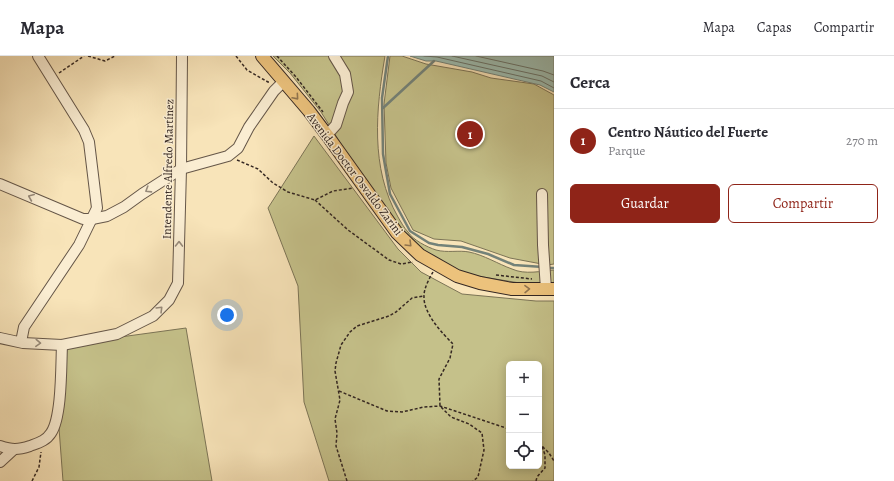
<!DOCTYPE html>
<html lang="es">
<meta charset="utf-8">
<style>
:root{--surface:#fff;--page:#f2f2f3;--text:#2b2b33;--muted:#7c7c81;--line:#e1e1e2;--accent:#8f2418}
body{margin:0;font-family:Alegreya,serif;background:var(--page);color:var(--text)}
.controls{position:absolute;right:12px;bottom:12px;display:grid;overflow:hidden;border-radius:6px;box-shadow:0 2px 10px #0003}
.controls button{width:36px;height:36px;display:grid;place-items:center;padding:0;border:0;border-bottom:1px solid var(--line);background:var(--surface);color:var(--text);font:20px sans-serif}
.you{position:absolute;left:227px;top:259px;width:14px;height:14px;margin:-10px;border:3px solid #fff;border-radius:50%;background:#1a73e8;box-shadow:0 0 0 6px #1a73e833}
.badge{display:grid;place-items:center;width:26px;height:26px;border-radius:50%;background:var(--accent);color:#fff;font-size:13px;font-weight:700}
.pin{position:absolute;translate:-50% -50%;border:2px solid #fff;box-shadow:0 1px 4px #0006}
.list{margin:0;padding:0;list-style:none}
h2{display:flex;justify-content:space-between;align-items:center;height:52px;margin:0;padding:0 16px;font-size:17px}
h2 small{font-size:13px;font-weight:400;color:var(--muted)}
.list li{display:grid;grid-template-columns:26px 1fr auto;gap:12px;align-items:center;box-sizing:border-box;height:64px;padding:0 16px;border-top:1px solid var(--line)}
.list b{display:block;font-size:15px;white-space:nowrap}
.list p{margin:0;font-size:13px;white-space:nowrap;color:var(--muted)}
.list em{font-size:13px;font-style:normal;color:var(--muted)}
.actions{display:flex;gap:8px;padding:12px 16px}
.actions a{flex:1;padding:9px 0;border:1px solid var(--accent);border-radius:6px;text-align:center;font-size:14px;color:var(--accent)}
.actions .main{background:var(--accent);color:#fff}
.icon{flex:none;width:22px;height:22px;fill:none;stroke:currentColor;stroke-width:2;stroke-linecap:round;stroke-linejoin:round}
.map{position:relative;flex:none;width:554px;height:425px;overflow:hidden}
header{display:flex;align-items:center;gap:24px;box-sizing:border-box;height:56px;padding:0 20px;background:var(--surface);border-bottom:1px solid var(--line)}
header strong{font-size:19px}
nav{display:flex;gap:22px;margin-inline-start:auto;font-size:14px}
main{display:flex}
aside{flex:1;background:var(--surface)}
.map>svg:first-child{display:block}
.green{fill:#c5c18a;stroke:#7c7456;fill-rule:evenodd}
.water{fill:#9dbeb3;stroke:#738279}
.lines{fill:none;stroke-linecap:round;stroke-linejoin:round}
.shore{stroke:#68726a;stroke-width:1}
.stream{stroke:#738279;stroke-width:2.5}
.minor-casing{stroke:#655648;stroke-width:12}
.major-casing{stroke:#342722;stroke-width:14}
.path{stroke:#342722;stroke-width:1.5;stroke-dasharray:3 2;stroke-linecap:butt}
.minor{stroke:#faedd2;stroke-width:10}
.major{stroke:#ecc27c;stroke-width:12}
.oneway{stroke:#90744f}
.oneway2{stroke:#978a7a}
.labels{text-anchor:middle;stroke-width:3;stroke-linejoin:round;paint-order:stroke}
.street-label{font-size:12px;fill:#342722;stroke:#faedd2}
</style>
<header>
<strong>Mapa</strong>
<nav><a>Mapa</a><a>Capas</a><a>Compartir</a></nav>
</header>
<main>
<div class="map">
<svg width="554" height="425" viewBox="0 0 554 425">
<rect width="100%" height="100%" fill="#f8e4b9"/>
<filter id="stains"><feTurbulence type="fractalNoise" baseFrequency=".005" numOctaves="4"/><feColorMatrix values="0 0 0 0 .2 0 0 0 0 .09 0 0 0 0 .02 0 0 0 .5 -.17"/></filter>
<radialGradient id="worn" r=".72"><stop offset=".6" stop-color="#630" stop-opacity="0"/><stop offset="1" stop-color="#630" stop-opacity=".3"/></radialGradient>
<!-- green -->
<g class="green">
<path d="M273,0H385C376,53 370,112 398,161C401,166 404,172 408,176C413,184 427,191 436,194C447,197 459,194 469,196C484,199 498,208 512,213C525,219 541,215 554,214V227H520L464,218L441,206L408,183L356,112L321,56L290,17Z"/>
<polygon points="390,0 402,0 426,8 472,16 491,22 534,28 554,39 554,208 547,209 510,202 461,185 434,183 413,174 391,132 386,107 384,48"/>
<path d="M314,80L398,193L421,216L462,238L536,245H554V425H329L304,346L298,230L268,152ZM509,308H539V410H509Z"/>
<polygon points="186,272 212,425 63,425 58,359 62,289"/>
</g>
<!-- water -->
<polygon class="water" points="410,0 554,0 554,36 540,29 436,5 426,5"/>
<g class="lines">
<!-- shore -->
<g class="shore">
<polyline points="424,0 437,1 541,25 554,32"/>
<polyline points="452,0 542,20 554,26"/>
<polyline points="476,0 543,15 554,19"/>
</g>
<!-- stream -->
<g class="stream">
<polyline points="388,0 382,42 383,98 390,138 410,175 429,187 438,189 462,191 488,198 514,209 543,211"/>
<polyline points="383,52 434,5"/>
<polyline points="548,212 554,212"/>
</g>
<defs>
<g id="minor">
<polyline points="327,79 336,69 343,47 348,36 345,18 334,0"/>
<polyline points="0,128 83,163 92,163 107,160 124,151 142,138 181,113 228,100 238,92 249,71 274,35 283,26"/>
<polyline points="542,138 543,189 546,233"/>
<polyline points="0,282 23,287 62,289 117,278 153,260 169,244 178,227 181,113 182,0"/>
<polyline points="21,286 24,271 79,189 97,152 89,86 84,74 38,0"/>
<path d="M0,390C12,394 18,394 30,390C38,387 46,385 51,377C62,361 61,310 62,289"/>
<polyline points="0,406 13,394"/>
</g>
<polyline id="major" points="262,0 309,55 327,79 397,177 420,199 457,220 480,227 512,233 554,233"/>
</defs>
<!-- minor casing -->
<use href="#minor" class="minor-casing"/>
<!-- major casing -->
<use href="#major" class="major-casing"/>
<!-- path -->
<g class="path">
<polyline points="88,0 105,5 115,0"/>
<polyline points="236,0 247,14 268,26 271,26"/>
<polyline points="277,0 296,21 323,56"/>
<polyline points="59,17 84,0"/>
<polyline points="237,104 258,113 273,127 288,136 315,144 333,135 353,132"/>
<polyline points="315,144 348,174 389,204 401,208 413,206"/>
<path d="M433,216C429,223 424,232 424,240C423,257 442,277 453,288L450,302L439,323L440,350L451,361L469,368L482,377L484,394L478,421L473,425"/>
<polyline points="496,219 532,223"/>
<polyline points="339,335 387,355 402,356 424,351 440,350 509,373"/>
<polyline points="539,387 549,397 554,405"/>
<polyline points="32,425 39,411 41,396"/>
<polyline points="347,425 336,390 337,377 335,363 340,344 335,315 336,307 341,289 350,276 357,270 389,260 396,256 412,242 424,240"/>
<polyline points="536,425 537,421 545,412 545,399 542,390"/>
</g>
<!-- minor -->
<use href="#minor" class="minor"/>
<!-- major -->
<use href="#major" class="major"/>
</g>
<!-- one-way arrows -->
<defs><path id="oneway-chevron" d="M-2-3.5L2.5 0L-2 3.5" fill="none" stroke-width="1.6" stroke-linecap="round" stroke-linejoin="round"/></defs>
<g class="oneway">
<use href="#oneway-chevron" transform="translate(296 41) rotate(49)"/>
<use href="#oneway-chevron" transform="translate(409 188) rotate(45)"/>
<use href="#oneway-chevron" transform="translate(527 233) rotate(-1)"/>
</g>
<g class="oneway2">
<use href="#oneway-chevron" transform="translate(148 134) rotate(148)"/>
<use href="#oneway-chevron" transform="translate(31 141) rotate(-157)"/>
<use href="#oneway-chevron" transform="translate(179 188) rotate(-89)"/>
<use href="#oneway-chevron" transform="translate(160 253) rotate(-45)"/>
<use href="#oneway-chevron" transform="translate(38 287) rotate(3)"/>
</g>
<g class="labels">
<!-- street labels -->
<g class="street-label">
<text transform="translate(168 113) rotate(-89)" y="4">Intendente Alfredo Martínez</text>
<text transform="translate(355 118) rotate(53)" y="4">Avenida Doctor Osvaldo Zarini</text>
</g>
</g>
<rect width="100%" height="100%" filter="url(#stains)"/>
<rect width="100%" height="100%" fill="url(#worn)"/>
</svg>
<div class="controls">
<button>+</button>
<button>−</button>
<button><svg class="icon" aria-label="locate" viewBox="0 0 24 24"><circle cx="12" cy="12" r="6"/><path d="M12 2v4M12 18v4M2 12h4M18 12h4"/></svg></button>
</div>
<div class="you"></div>
<div class="pin badge" style="left:470px;top:78px">1</div>
</div>
<aside>
<h2>Cerca<small></small></h2>
<ul class="list">
<li><span class="badge">1</span><div><b>Centro Náutico del Fuerte</b><p>Parque</p></div><em>270 m</em></li>
</ul>
<div class="actions"><a class="main">Guardar</a><a>Compartir</a></div>
</aside>
</main>
